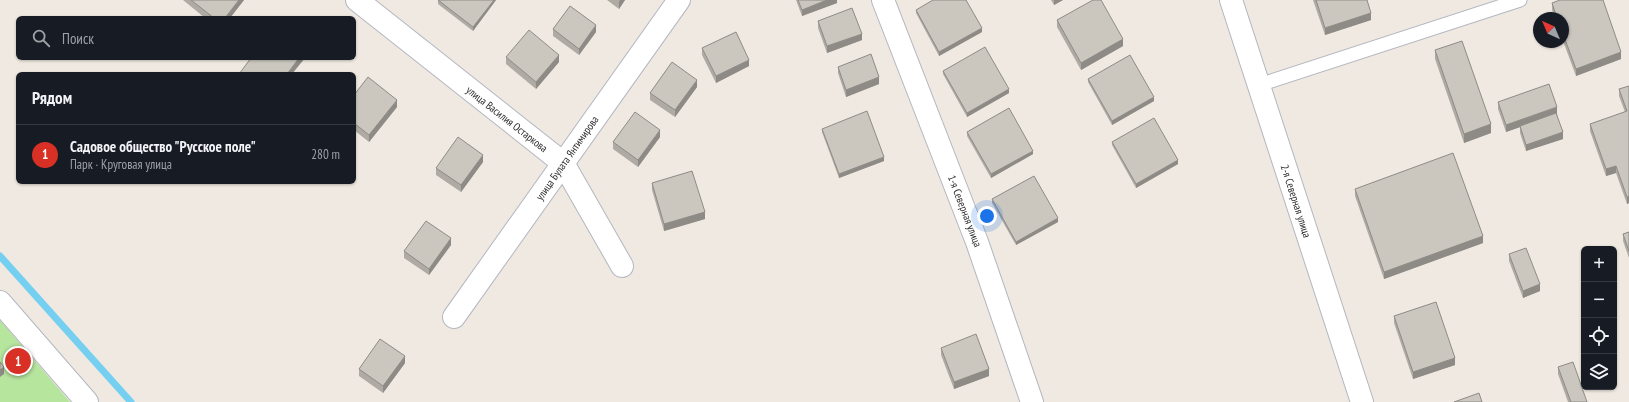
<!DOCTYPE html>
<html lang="ru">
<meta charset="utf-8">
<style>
:root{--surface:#171b24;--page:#20242c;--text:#f1f3f6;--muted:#9ea1a6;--line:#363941;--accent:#d93025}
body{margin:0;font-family:"PT Sans Narrow",sans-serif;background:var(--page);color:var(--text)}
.controls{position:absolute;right:12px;bottom:12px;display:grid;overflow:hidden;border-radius:6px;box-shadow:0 1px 3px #0004}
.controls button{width:36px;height:36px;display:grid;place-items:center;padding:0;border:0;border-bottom:1px solid var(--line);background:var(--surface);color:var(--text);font:20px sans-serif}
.compass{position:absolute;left:1533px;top:12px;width:36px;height:36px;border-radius:50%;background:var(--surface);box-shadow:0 1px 3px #0004;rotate:316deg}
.you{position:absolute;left:987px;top:216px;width:14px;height:14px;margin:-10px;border:3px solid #fff;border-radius:50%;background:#1a73e8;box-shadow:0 0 0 6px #1a73e833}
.badge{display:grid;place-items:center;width:26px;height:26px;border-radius:50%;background:var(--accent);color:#fff;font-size:13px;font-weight:700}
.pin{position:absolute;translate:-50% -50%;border:2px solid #fff;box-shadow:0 1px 4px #0006}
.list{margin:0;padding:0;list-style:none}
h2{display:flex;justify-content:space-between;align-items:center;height:52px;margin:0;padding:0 16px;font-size:17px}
h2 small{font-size:13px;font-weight:400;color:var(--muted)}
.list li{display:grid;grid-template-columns:26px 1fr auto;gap:12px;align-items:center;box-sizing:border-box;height:60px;padding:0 16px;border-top:1px solid var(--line)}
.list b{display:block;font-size:15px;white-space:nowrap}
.list p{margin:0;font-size:13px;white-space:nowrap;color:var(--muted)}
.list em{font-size:13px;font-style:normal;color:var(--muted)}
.icon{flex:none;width:22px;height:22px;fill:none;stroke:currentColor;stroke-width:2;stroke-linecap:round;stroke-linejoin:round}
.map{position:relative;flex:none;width:1629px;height:402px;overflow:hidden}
.search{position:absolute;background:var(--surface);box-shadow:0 1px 3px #0004;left:16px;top:16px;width:340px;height:44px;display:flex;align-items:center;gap:10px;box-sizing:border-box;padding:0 14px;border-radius:6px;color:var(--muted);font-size:15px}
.panel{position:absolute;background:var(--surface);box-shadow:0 1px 3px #0004;left:16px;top:72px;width:340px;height:112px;border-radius:6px}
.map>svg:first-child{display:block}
.green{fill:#b6e59e}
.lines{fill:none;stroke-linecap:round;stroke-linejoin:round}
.stream{stroke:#75cff0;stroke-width:7}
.lane-casing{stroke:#b4b7c1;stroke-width:15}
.street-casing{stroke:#b4b7c1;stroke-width:24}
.lane{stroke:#fff;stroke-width:13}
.street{stroke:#fff;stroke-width:22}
.wall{fill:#afaba4}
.shaded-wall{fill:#8e8b86}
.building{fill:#cbc7bf;stroke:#8e8b86}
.labels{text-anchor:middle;stroke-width:3.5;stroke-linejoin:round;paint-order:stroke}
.street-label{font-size:11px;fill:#2e2e2e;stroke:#fff}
</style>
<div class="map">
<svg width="1629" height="402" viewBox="0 0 1629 402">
<rect width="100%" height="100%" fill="#efe9e1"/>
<!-- green -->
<polygon class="green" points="0,320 70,402 0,402"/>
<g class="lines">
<!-- stream -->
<polyline class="stream" points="0,256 131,402"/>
<defs>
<polyline id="lane" points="1259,85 1520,0"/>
<g id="street">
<polyline points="357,0 563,163 622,266"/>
<polyline points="883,0 977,242 1032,402"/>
<polyline points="1231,0 1362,402"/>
<polyline points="0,302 87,402"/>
<polyline points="454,317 679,0"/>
</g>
</defs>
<!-- lane casing -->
<use href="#lane" class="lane-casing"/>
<!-- street casing -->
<use href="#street" class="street-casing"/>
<!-- lane -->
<use href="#lane" class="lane"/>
<!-- street -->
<use href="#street" class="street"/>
</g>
<!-- wall -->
<g class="wall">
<polygon points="183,0 244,0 230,18 205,18"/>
<polygon points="438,0 496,0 473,31 438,4"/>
<polygon points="607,0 625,0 619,9"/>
<polygon points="796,0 837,0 837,3 802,16"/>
<polygon points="1051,0 1063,0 1054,5"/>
<polygon points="1313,0 1367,0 1371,20 1325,35"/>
<polygon points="1552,3 1621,59 1576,76 1563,41 1563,18 1555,18 1552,10"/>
<polygon points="916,10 982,32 939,56 916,13"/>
<polygon points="1057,20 1123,46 1081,70 1057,27"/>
<polygon points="818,21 862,40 827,53 818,28"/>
<polygon points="553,29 596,32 579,55 553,36"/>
<polygon points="702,48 749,66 716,83 702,55"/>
<polygon points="1435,50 1491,133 1464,143 1435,59"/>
<polygon points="506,57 559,62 536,89 506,64"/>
<polygon points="838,67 879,84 846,97 838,73"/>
<polygon points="943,71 1009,93 967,117 943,74"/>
<polygon points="1088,79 1154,101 1112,125 1088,82"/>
<polygon points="1629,86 1629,203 1627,204 1616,173 1606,176 1590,131 1590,124 1625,112 1619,96 1619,89"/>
<polygon points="697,87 675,117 650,100 650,93"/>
<polygon points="354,95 397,107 369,142 354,130"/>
<polygon points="1498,102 1557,114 1563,139 1526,151 1520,133 1520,127 1506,132 1498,109"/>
<polygon points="822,129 884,161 839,178 822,132"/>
<polygon points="967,132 1033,154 991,178 967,136"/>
<polygon points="660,137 638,167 613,149 613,142"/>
<polygon points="1112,142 1178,164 1136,188 1112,145"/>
<polygon points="483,162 461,192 436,175 436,168"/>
<polygon points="652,183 705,219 664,231 652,190"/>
<polygon points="1355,189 1483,243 1384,279 1355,196"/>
<polygon points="992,199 1058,222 1016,245 992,203"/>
<polygon points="1629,232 1629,258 1623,241 1623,234"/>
<polygon points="451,245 429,275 404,258 404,251"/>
<polygon points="1509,254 1540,291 1523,298 1509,261"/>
<polygon points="1394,316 1455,365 1413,379 1394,323"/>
<polygon points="941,348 989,376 954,389 941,355"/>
<polygon points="405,363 383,393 359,376 359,369"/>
<polygon points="1558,367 1587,402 1568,402 1558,374"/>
</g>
<!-- shaded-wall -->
<g class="shaded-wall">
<polygon points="239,0 244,0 230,18 225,18"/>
<polygon points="494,0 496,0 473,31 473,27"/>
<polygon points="620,0 625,0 619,9 619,2"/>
<polygon points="827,0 837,0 837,3 802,16 802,10"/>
<polygon points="1054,0 1063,0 1054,5"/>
<polygon points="1371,13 1371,20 1325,35 1325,28"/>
<polygon points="596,25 596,32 579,55 579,49"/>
<polygon points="982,28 982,32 939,56 939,52"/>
<polygon points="862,34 862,40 827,53 827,46"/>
<polygon points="1123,39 1123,46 1081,70 1081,63"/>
<polygon points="1621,52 1621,59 1576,76 1576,69"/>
<polygon points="559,55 559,62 536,89 536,82"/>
<polygon points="299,58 305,58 292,74 287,74"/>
<polygon points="749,60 749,66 716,83 716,76"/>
<polygon points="879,77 879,84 846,97 846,90"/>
<polygon points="697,80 697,87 675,117 675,110"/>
<polygon points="1009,89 1009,93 967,117 967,113"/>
<polygon points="1154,97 1154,101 1112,125 1112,121"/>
<polygon points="397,100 397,107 369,142 369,135"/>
<polygon points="1557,107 1557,114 1506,132 1506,125"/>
<polygon points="1491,124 1491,133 1464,143 1464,134"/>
<polygon points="660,130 660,137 638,167 638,160"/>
<polygon points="1563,132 1563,139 1526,151 1526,145"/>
<polygon points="1033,151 1033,154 991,178 991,174"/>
<polygon points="483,155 483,162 461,192 461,185"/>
<polygon points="884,157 884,161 839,178 839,174"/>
<polygon points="1178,160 1178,164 1136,188 1136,184"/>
<polygon points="1616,166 1616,173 1606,176 1606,169"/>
<polygon points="1629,196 1629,203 1627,204 1627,197"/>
<polygon points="705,212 705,219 664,231 664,224"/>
<polygon points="1058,218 1058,222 1016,245 1016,242"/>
<polygon points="1483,236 1483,243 1384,279 1384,272"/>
<polygon points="451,238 451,245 429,275 429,269"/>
<polygon points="1540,284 1540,291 1523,298 1523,291"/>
<polygon points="405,356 405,363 383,393 383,386"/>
<polygon points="1455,358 1455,365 1413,379 1413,372"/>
<polygon points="4,367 4,374 0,377 0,370"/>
<polygon points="989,369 989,376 954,389 954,382"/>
</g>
<!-- building -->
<g class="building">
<polygon points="191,0 239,0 225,18 214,18"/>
<polygon points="438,0 494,0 473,27"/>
<polygon points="798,0 827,0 802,10"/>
<polygon points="933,0 966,0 982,28 939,52 916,10"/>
<polygon points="1093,0 1101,0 1123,39 1081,63 1057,20"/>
<polygon points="1316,0 1367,0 1371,13 1325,28"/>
<polygon points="1560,0 1603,0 1621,52 1576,69 1563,34 1563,18 1557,18 1552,3"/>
<polygon points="570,6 596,25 579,49 553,29"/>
<polygon points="852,8 862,34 827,46 818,21"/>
<polygon points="529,30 559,55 536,82 506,57"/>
<polygon points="736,32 749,60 716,76 702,48"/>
<polygon points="1462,41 1491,124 1464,134 1435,50"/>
<polygon points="985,47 1009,89 967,113 943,71"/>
<polygon points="871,54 879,77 846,90 838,67"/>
<polygon points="1130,55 1154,97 1112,121 1088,79"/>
<polygon points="251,58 299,58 287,74 239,74"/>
<polygon points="672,62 697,80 675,110 650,93"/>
<polygon points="368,77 397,100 369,135 354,123 354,95"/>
<polygon points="1549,84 1557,107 1506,125 1498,102"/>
<polygon points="1629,86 1629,196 1627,197 1616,166 1606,169 1590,124 1627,111 1619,89"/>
<polygon points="1009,108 1033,151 991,174 967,132"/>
<polygon points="867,111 884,157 839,174 822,129"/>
<polygon points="635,112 660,130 638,160 613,142"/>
<polygon points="1556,113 1563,132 1526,145 1520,126"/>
<polygon points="1154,118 1178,160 1136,184 1112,142"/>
<polygon points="458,137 483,155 461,185 436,168"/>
<polygon points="1453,153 1483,236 1384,272 1355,189"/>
<polygon points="692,171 705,212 664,224 652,183"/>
<polygon points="1034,176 1058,218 1016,242 992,199"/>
<polygon points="426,221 451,238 429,269 404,251"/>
<polygon points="1629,232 1629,251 1623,234"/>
<polygon points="1526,248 1540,284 1523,291 1509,254"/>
<polygon points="1436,302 1455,358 1413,372 1394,316"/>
<polygon points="976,334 989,369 954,382 941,348"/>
<polygon points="380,339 405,356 383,386 359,369"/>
<polygon points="0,362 4,367 0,370"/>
<polygon points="1573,362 1587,402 1571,402 1558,367"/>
<polygon points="1479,393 1482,402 1454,402"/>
</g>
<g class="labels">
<!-- street labels -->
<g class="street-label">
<text transform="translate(507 119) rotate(38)" y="4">улица Василия Остаркова</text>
<text transform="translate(567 158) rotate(-55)" y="4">улица Булата Янтимирова</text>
<text transform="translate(1296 201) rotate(72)" y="4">2-я Северная улица</text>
<text transform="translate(965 211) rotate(69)" y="4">1-я Северная улица</text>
</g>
</g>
</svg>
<div class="controls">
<button>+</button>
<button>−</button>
<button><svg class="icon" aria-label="locate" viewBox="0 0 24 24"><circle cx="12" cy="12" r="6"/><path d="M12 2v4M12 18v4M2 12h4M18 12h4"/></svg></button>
<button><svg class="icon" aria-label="layers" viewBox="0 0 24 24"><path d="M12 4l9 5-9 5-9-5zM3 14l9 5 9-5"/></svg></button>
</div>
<svg class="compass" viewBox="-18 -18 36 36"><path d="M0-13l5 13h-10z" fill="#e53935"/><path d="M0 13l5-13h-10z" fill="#9ea1a6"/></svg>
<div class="you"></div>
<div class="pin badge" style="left:18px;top:361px">1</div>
<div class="search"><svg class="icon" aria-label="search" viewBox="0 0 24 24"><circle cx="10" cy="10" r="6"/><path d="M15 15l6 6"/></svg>Поиск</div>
<section class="panel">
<h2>Рядом<small></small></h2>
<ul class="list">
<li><span class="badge">1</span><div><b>Садовое общество &quot;Русское поле&quot;</b><p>Парк · Круговая улица</p></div><em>280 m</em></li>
</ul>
</section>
</div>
